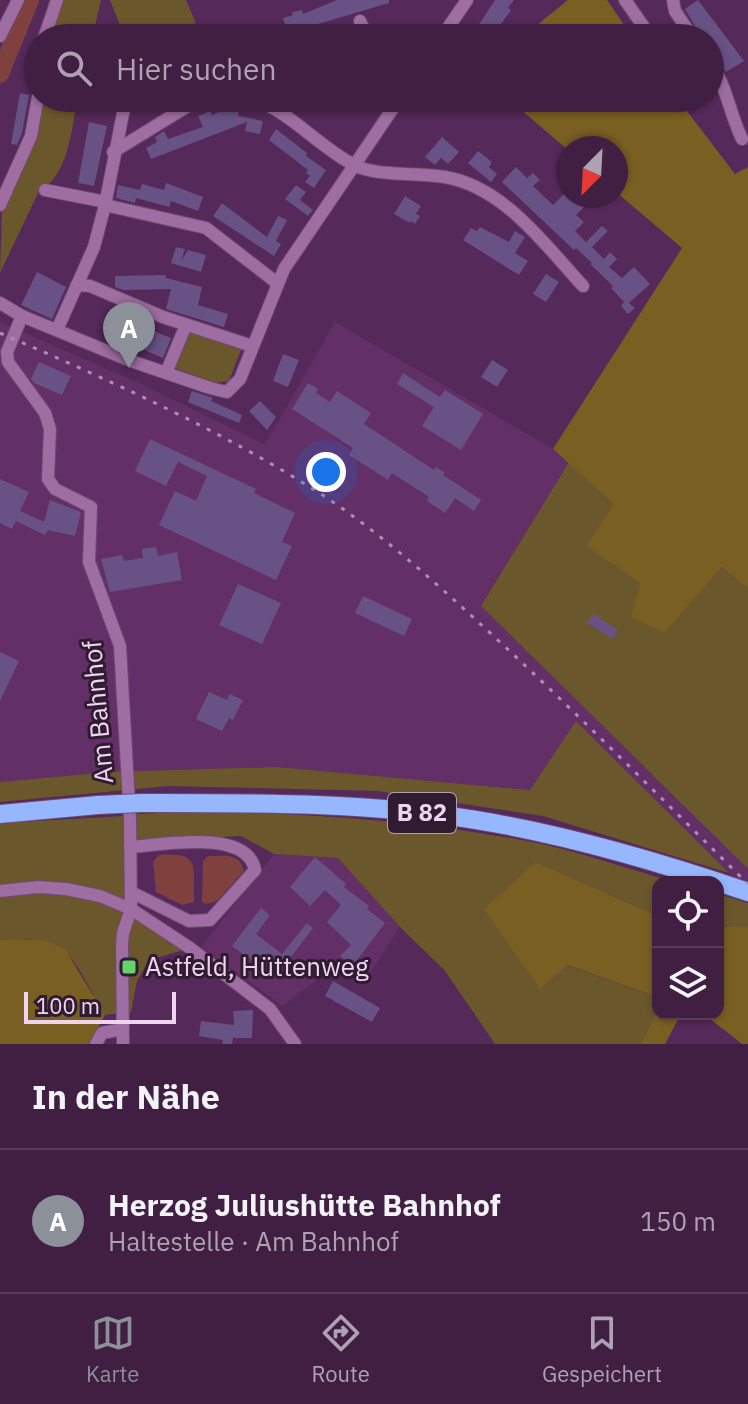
<!DOCTYPE html>
<html lang="de">
<meta charset="utf-8">
<style>
:root{--surface:#401f43;--page:#4b2c4e;--text:#f1f3f6;--muted:#aea2b2;--line:#593d5c;--accent:#8c9099}
body{margin:0;font-family:"IBM Plex Sans",sans-serif;background:var(--page);color:var(--text)}
.controls{position:absolute;right:24px;bottom:24px;display:grid;overflow:hidden;border-radius:16px;box-shadow:0 2px 6px #0004}
.controls button{width:72px;height:72px;display:grid;place-items:center;padding:0;border:0;border-bottom:2px solid var(--line);background:var(--surface);color:var(--text);font:40px sans-serif}
.compass{position:absolute;left:556px;top:136px;width:72px;height:72px;border-radius:50%;background:var(--surface);box-shadow:0 2px 6px #0004;rotate:204deg}
.scale{position:absolute;left:24px;bottom:20px;width:152px;box-sizing:border-box;padding-left:8px;border:4px solid #efd4f0;border-top:0;font-size:22px;line-height:28px;white-space:nowrap;color:#efd4f0;-webkit-text-stroke:6px #301c31;paint-order:stroke}
.you{position:absolute;left:326px;top:472px;width:28px;height:28px;margin:-20px;border:6px solid #fff;border-radius:50%;background:#1a73e8;box-shadow:0 0 0 12px #1a73e833}
.badge{display:grid;place-items:center;width:52px;height:52px;border-radius:50%;background:var(--accent);color:#fff;font-size:26px;font-weight:700}
.pin{position:absolute;translate:-50% -66px;filter:drop-shadow(0 2px 4px #0008)}
.pin::after{content:'';position:absolute;top:42px;width:28px;height:24px;background:inherit;clip-path:polygon(0 0,100% 0,50% 100%)}
.list{margin:0;padding:0;list-style:none}
h2{display:flex;justify-content:space-between;align-items:center;height:104px;margin:0;padding:0 32px;font-size:34px}
h2 small{font-size:26px;font-weight:400;color:var(--muted)}
.list li{display:grid;grid-template-columns:52px 1fr auto;gap:24px;align-items:center;box-sizing:border-box;height:144px;padding:0 32px;border-top:2px solid var(--line)}
.list b{display:block;font-size:30px;white-space:nowrap}
.list p{margin:0;font-size:26px;white-space:nowrap;color:var(--muted)}
.list em{font-size:26px;font-style:normal;color:var(--muted)}
.icon{flex:none;width:44px;height:44px;fill:none;stroke:currentColor;stroke-width:2;stroke-linecap:round;stroke-linejoin:round}
.map{position:relative;flex:none;width:748px;height:1044px;overflow:hidden}
.search{position:absolute;background:var(--surface);box-shadow:0 2px 6px #0004;left:24px;right:24px;top:24px;height:88px;display:flex;align-items:center;gap:20px;box-sizing:border-box;padding:0 28px;border-radius:44px;color:var(--muted);font-size:30px}
.sheet{height:248px;background:var(--surface)}
nav{display:flex;justify-content:space-around;align-items:center;box-sizing:border-box;height:112px;border-top:2px solid var(--line);background:var(--surface);font-size:22px;color:var(--muted)}
nav a{display:grid;justify-items:center;gap:4px}
nav .on{color:var(--accent)}
.map>svg:first-child{display:block}
.built{fill:#623066}
.green{fill:#6b572c}
.forest{fill:#7a5f23}
.water{fill:#7e413e}
.lines{fill:none;stroke-linecap:round;stroke-linejoin:round}
.river{stroke:#7e413e;stroke-width:18}
.building{fill:#685184}
.minor-casing{stroke:#704973;stroke-width:14}
.highway-casing{stroke:#704973;stroke-width:20}
.minor{stroke:#9e6da2;stroke-width:12}
.highway{stroke:#96b7fe;stroke-width:18}
.rail{stroke:#af8db1;stroke-width:3;stroke-dasharray:4 8;stroke-linecap:butt}
.highway-bridge-casing{stroke:#704973;stroke-width:20;stroke-linecap:butt}
.highway-bridge{stroke:#96b7fe;stroke-width:18}
.poi-dot{fill:#63d469;stroke:#301c31;stroke-width:3}
.labels{text-anchor:middle;stroke-width:6;stroke-linejoin:round;paint-order:stroke}
.shield{fill:#301c31;stroke:#b69db7;stroke-width:2}
.shield-label{font-size:24px;font-weight:bold;fill:#efd4f0}
.street-label{font-size:26px;fill:#efd4f0;stroke:#301c31}
.poi-label{font-size:26px;fill:#efd4f0;stroke:#301c31;text-anchor:start}
</style>
<div class="map">
<svg width="748" height="1044" viewBox="0 0 748 1044">
<rect width="100%" height="100%" fill="#552959"/>
<!-- built -->
<g class="built">
<polygon points="0,322 152,389 265,445 335,322 553,449 569,462 481,606 748,869 748,892 576,721 530,790 277,767 108,772 0,782"/>
<polygon points="274,854 338,858 400,927 366,979 335,966 283,1006 201,947"/>
</g>
<!-- green -->
<g class="green">
<polygon points="62,0 101,0 92,38 48,38"/>
<polygon points="110,0 186,0 196,23 151,38 125,38"/>
<path d="M40,98H77C72,130 68,176 38,193L0,273L2,209Z"/>
<polygon points="189,331 242,347 229,381 215,383 175,368"/>
<polygon points="569,462 614,504 641,583 665,633 722,567 748,589 748,869 481,606"/>
<polygon points="576,721 729,873 543,816 377,791 168,786 0,802 0,782 108,772 277,767 530,790"/>
<path d="M201,811C317,814 432,821 546,845C589,855 632,870 674,882H658V916L536,862L541,988L566,965L658,997V1009L641,1044H495L445,971L400,927L338,858L274,854L241,836L137,842L136,814Z"/>
<path d="M124,816L126,912L187,949L149,960L137,981L131,1012L105,1015C72,960 73,933 0,940V823Z"/>
<polygon points="718,894 748,903 748,927 718,927"/>
</g>
<!-- forest -->
<g class="forest">
<polygon points="568,0 607,0 633,38 521,38"/>
<polygon points="507,98 677,98 735,174 748,167 748,589 722,567 665,633 631,617 641,583 586,546 614,504 553,449 682,248 616,192 616,148 568,148 568,150"/>
<polygon points="536,862 658,916 658,997 567,965 540,989 484,909"/>
<polygon points="718,927 748,927 748,1044 742,1044 704,1014 718,1014"/>
<polygon points="13,939 44,940 65,949 105,1015 89,1044 0,1044 0,940"/>
<polygon points="658,1009 658,1014 681,1014 665,1044 641,1044"/>
</g>
<!-- water -->
<g class="water">
<path d="M159,855C202,852 193,866 194,902L182,905L156,892L153,862Z"/>
<path d="M208,856C225,856 239,852 244,871L217,901L206,904L202,902L203,861Z"/>
</g>
<g class="lines">
<!-- river -->
<polyline class="river" points="0,74 30,0"/>
</g>
<!-- building -->
<g class="building">
<polygon points="337,0 389,0 389,3 288,33 283,18 293,15 292,12 302,10 303,14"/>
<polygon points="495,0 514,0 508,8 511,10 491,38 470,38"/>
<polygon points="698,0 744,61 726,72 710,49 710,38 702,38 685,9"/>
<polygon points="20,93 29,95 22,133 17,145 11,144"/>
<polygon points="229,107 239,108 238,116 263,121 260,134 245,131 247,122 151,159 146,148 157,142 155,137 164,131 168,139 203,127 198,116 210,111 212,115"/>
<polygon points="89,122 107,126 94,186 78,183"/>
<polygon points="276,129 307,153 306,156 326,170 314,188 305,182 310,176 306,173 308,170 269,140"/>
<polygon points="442,137 459,152 448,164 441,158 435,165 425,157"/>
<polygon points="478,151 492,162 489,167 497,174 491,182 468,163"/>
<polygon points="516,167 527,178 533,173 540,180 533,186 553,205 568,190 568,196 578,196 587,204 576,215 584,222 575,231 586,242 602,226 608,231 592,247 604,259 610,252 617,259 609,267 622,278 634,267 650,284 629,303 635,308 628,314 621,306 624,302 611,288 613,286 590,264 592,263 576,248 574,250 502,182"/>
<polygon points="166,183 203,197 198,211 171,201 169,207 136,198 135,203 116,198 118,185 140,190 142,184 164,190"/>
<polygon points="296,185 306,192 300,200 313,210 308,216 285,199"/>
<polygon points="405,196 421,206 416,214 420,216 415,224 411,221 410,223 394,214"/>
<polygon points="222,203 267,237 278,216 287,220 276,241 281,244 274,256 213,216"/>
<polygon points="480,227 509,242 515,231 525,237 515,253 528,261 519,275 463,240 471,228 477,231"/>
<polygon points="176,247 185,249 181,261 188,250 206,255 201,272 171,263"/>
<polygon points="37,272 66,287 52,319 21,305"/>
<polygon points="546,274 559,282 546,302 533,294"/>
<polygon points="166,275 166,278 202,287 198,305 228,314 224,327 166,309 171,289 123,290 115,287 115,276"/>
<polygon points="134,323 171,338 163,358 126,342"/>
<polygon points="283,354 299,360 288,387 273,381"/>
<polygon points="492,360 508,370 497,387 481,377"/>
<polygon points="39,362 71,376 62,395 34,383 31,379"/>
<polygon points="403,373 440,397 445,390 483,414 461,450 422,426 434,407 397,384"/>
<polygon points="308,383 318,389 316,393 330,402 337,391 371,413 364,424 434,470 436,467 445,473 443,475 481,500 474,511 455,498 445,513 427,501 429,497 392,473 388,480 349,455 353,448 292,409"/>
<polygon points="192,391 213,398 211,401 242,415 239,423 188,402"/>
<polygon points="260,401 276,417 267,430 249,411"/>
<polygon points="150,439 256,489 254,493 295,513 282,542 292,546 276,580 159,525 175,491 196,501 207,476 178,462 166,486 135,471"/>
<polygon points="0,479 29,492 20,511 44,522 50,500 81,512 75,536 48,530 45,535 16,521 12,529 0,523"/>
<polygon points="156,547 158,556 177,552 182,580 110,592 101,559 122,555 124,561 143,558 142,549"/>
<polygon points="238,584 281,603 262,644 219,625"/>
<polygon points="363,596 412,619 404,636 355,613"/>
<polygon points="593,614 618,630 613,639 587,623"/>
<polygon points="0,652 19,661 0,701"/>
<polygon points="209,692 227,700 230,694 243,700 233,720 229,718 222,731 196,719"/>
<polygon points="315,857 346,884 344,887 369,906 367,909 385,923 355,963 350,959 348,962 340,956 351,945 327,922 341,905 325,890 310,906 290,887"/>
<polygon points="261,908 270,915 256,934 282,954 307,923 313,928 275,978 232,946"/>
<polygon points="333,981 380,1008 372,1022 325,996"/>
<polygon points="253,1010 252,1038 233,1038 232,1044 222,1044 223,1040 199,1036 201,1021 234,1025 233,1011"/>
</g>
<g class="lines">
<defs>
<g id="minor">
<polyline points="625,0 646,30"/>
<polyline points="673,0 675,11 693,38"/>
<polyline points="360,21 368,38"/>
<polyline points="0,36 18,0"/>
<polyline points="44,38 57,0"/>
<polyline points="441,38 467,0"/>
<path d="M710,62C727,86 729,112 742,139"/>
<path d="M250,98C291,111 317,146 354,165C377,177 418,172 445,177C504,187 545,245 583,286"/>
<polyline points="113,152 188,106 211,98"/>
<polyline points="45,190 106,202"/>
<polyline points="0,205 31,136 38,97"/>
<polyline points="105,205 206,228 277,283"/>
<polyline points="77,285 90,286 163,317 252,346"/>
<polyline points="0,303 22,316 131,361 210,388 227,392 240,379 284,269 400,98"/>
<polyline points="22,316 7,352 8,362 45,413 50,429 48,479 55,489 91,507 89,562 120,646 130,820 131,909 123,933 122,945 123,1044"/>
<polyline points="57,330 94,247 105,205 126,98"/>
<polyline points="166,373 186,325"/>
<path d="M130,847C162,845 247,828 255,870L210,920L189,921L131,892"/>
<polyline points="0,891 38,887 66,889 100,896 131,909 190,948 270,1009 295,1044"/>
<polyline points="96,1044 102,1033 123,1029"/>
</g>
<g id="highway">
<path d="M141,803C253,803 365,802 476,820C568,835 660,862 748,892"/>
<polyline points="0,814 98,805"/>
</g>
</defs>
<!-- minor casing -->
<use href="#minor" class="minor-casing"/>
<!-- highway casing -->
<use href="#highway" class="highway-casing"/>
<!-- minor -->
<use href="#minor" class="minor"/>
<!-- highway -->
<use href="#highway" class="highway"/>
<!-- rail -->
<path class="rail" d="M0,333C111,381 223,431 324,496C383,535 436,583 488,631C577,713 662,799 748,884"/>
<defs>
<polyline id="highway-bridge" points="98,805 141,803"/>
</defs>
<!-- highway-bridge casing -->
<use href="#highway-bridge" class="highway-bridge-casing"/>
<!-- highway-bridge -->
<use href="#highway-bridge" class="highway-bridge"/>
</g>
<!-- markers -->
<rect class="poi-dot" x="121" y="959" width="16" height="16" rx="4"/>
<g class="labels">
<!-- shield labels -->
<rect class="shield" x="388" y="793" width="68" height="40" rx="6"/>
<g class="shield-label">
<text x="422" y="821">B 82</text>
</g>
<!-- street labels -->
<g class="street-label">
<text transform="translate(98 712) rotate(-95)" y="9">Am Bahnhof</text>
</g>
<!-- poi labels -->
<g class="poi-label">
<text x="145" y="976">Astfeld, Hüttenweg</text>
</g>
</g>
</svg>
<div class="controls">
<button><svg class="icon" aria-label="locate" viewBox="0 0 24 24"><circle cx="12" cy="12" r="6"/><path d="M12 2v4M12 18v4M2 12h4M18 12h4"/></svg></button>
<button><svg class="icon" aria-label="layers" viewBox="0 0 24 24"><path d="M12 4l9 5-9 5-9-5zM3 14l9 5 9-5"/></svg></button>
</div>
<svg class="compass" viewBox="-18 -18 36 36"><path d="M0-13l5 13h-10z" fill="#e53935"/><path d="M0 13l5-13h-10z" fill="#aea2b2"/></svg>
<div class="scale">100 m</div>
<div class="you"></div>
<div class="pin badge" style="left:129px;top:368px">A</div>
<div class="search"><svg class="icon" aria-label="search" viewBox="0 0 24 24"><circle cx="10" cy="10" r="6"/><path d="M15 15l6 6"/></svg>Hier suchen</div>
</div>
<section class="sheet">
<h2>In der Nähe<small></small></h2>
<ul class="list">
<li><span class="badge">A</span><div><b>Herzog Juliushütte Bahnhof</b><p>Haltestelle · Am Bahnhof</p></div><em>150 m</em></li>
</ul>
</section>
<nav>
<a class="on"><svg class="icon" aria-label="map" viewBox="0 0 24 24"><path d="M3 6l6-2 6 2 6-2v14l-6 2-6-2-6 2zM9 4v14M15 6v14"/></svg>Karte</a>
<a><svg class="icon" aria-label="directions" viewBox="0 0 24 24"><path d="M12 3l9 9-9 9-9-9zM9 14v-3h6M13 9l2 2-2 2"/></svg>Route</a>
<a><svg class="icon" aria-label="saved" viewBox="0 0 24 24"><path d="M7 4h10v16l-5-4-5 4z"/></svg>Gespeichert</a>
</nav>
